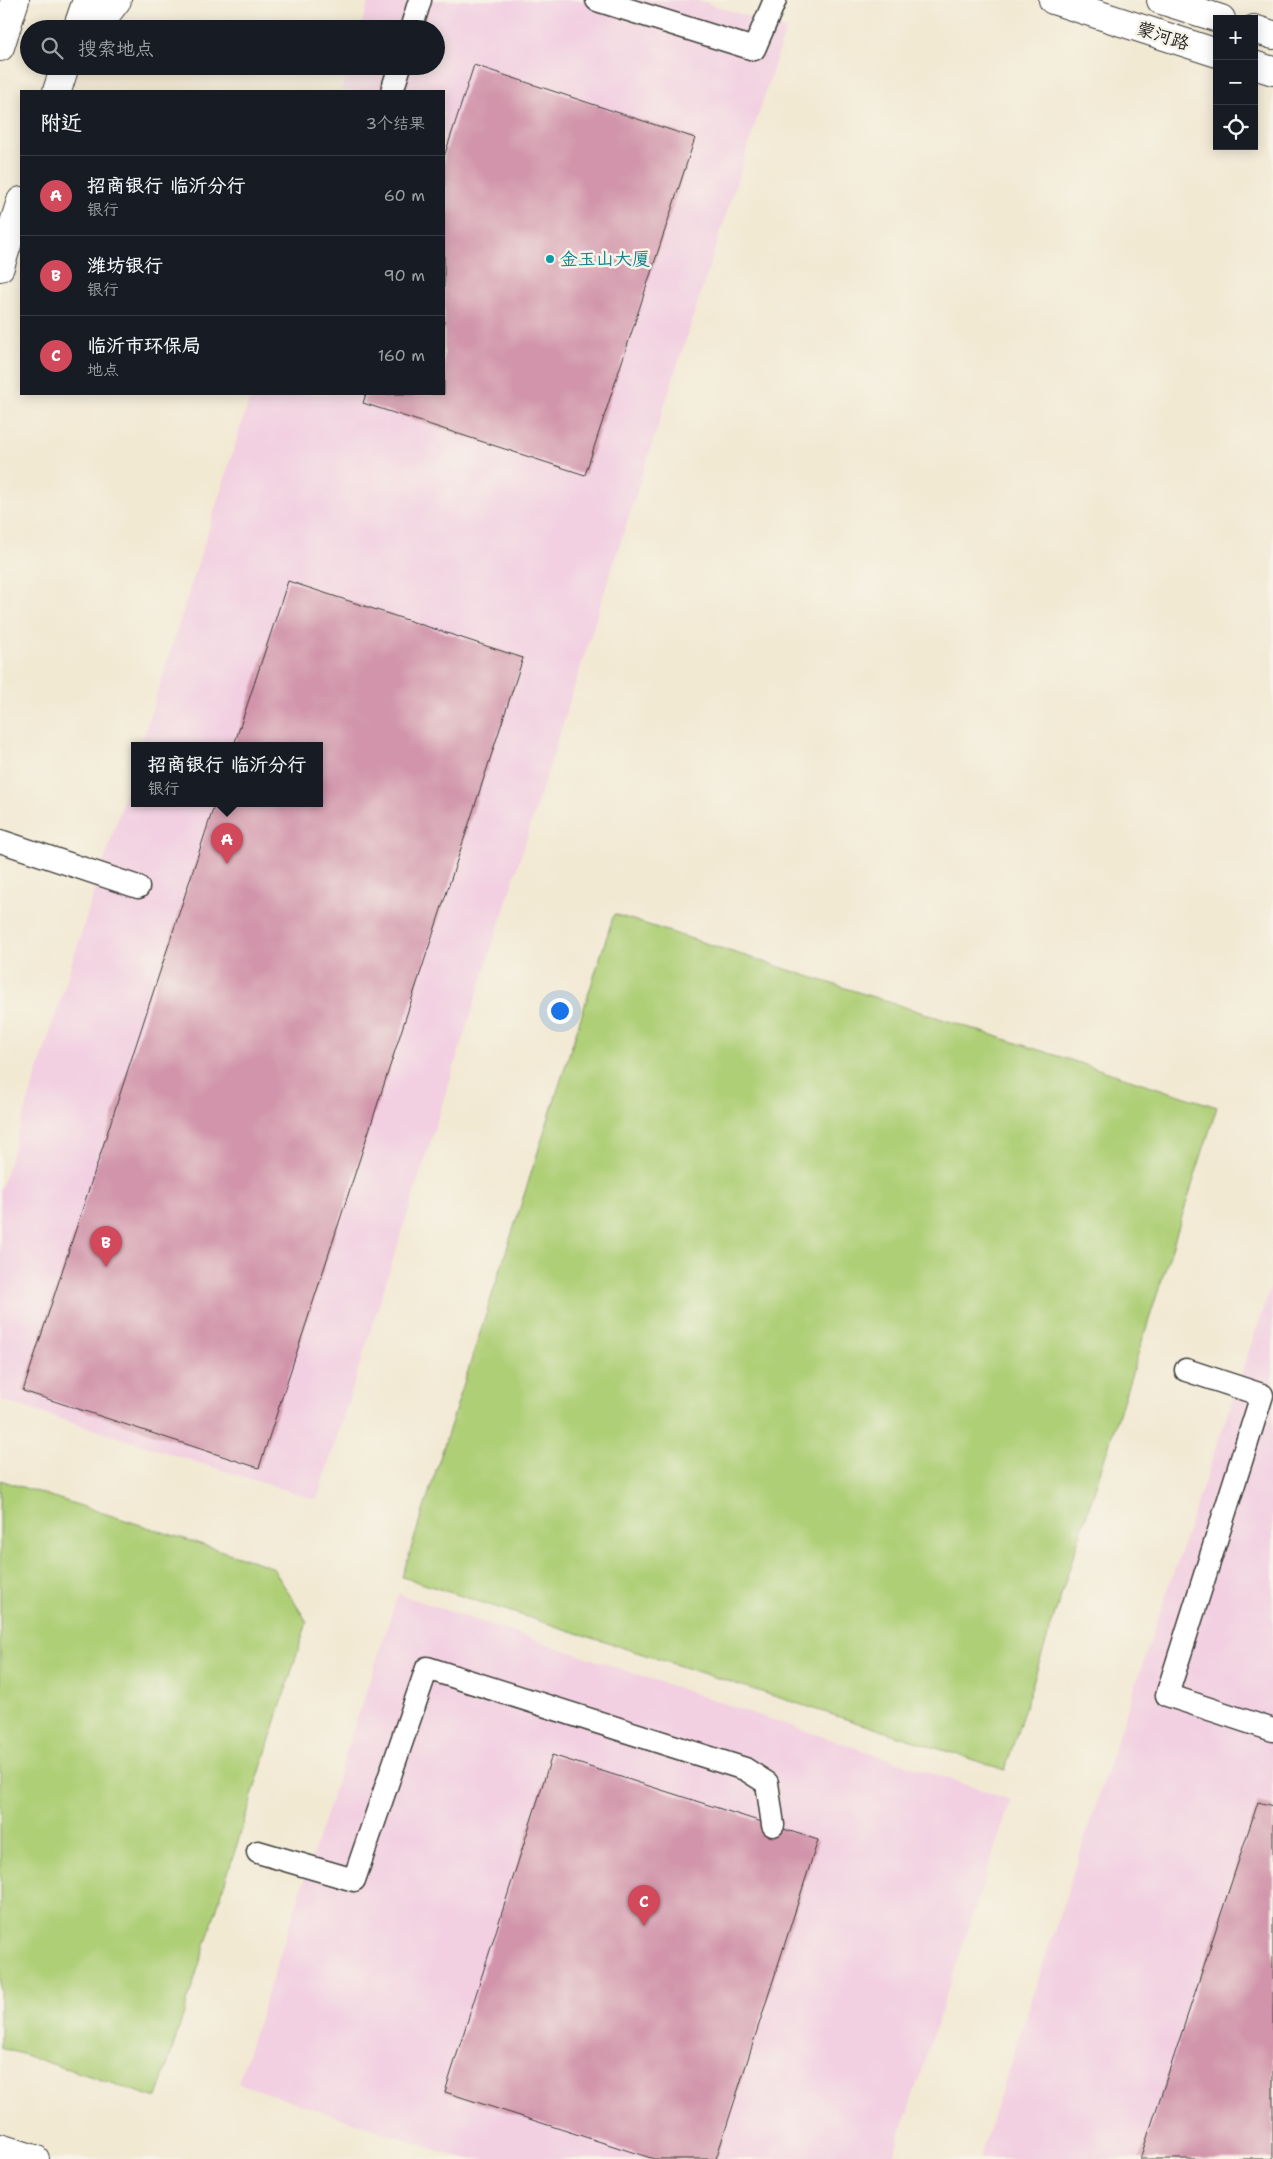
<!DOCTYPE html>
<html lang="zh">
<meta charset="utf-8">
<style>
:root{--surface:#171b24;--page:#242831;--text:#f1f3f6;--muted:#9ea1a6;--line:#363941;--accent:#d1495b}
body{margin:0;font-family:"Shantell Sans","LXGW WenKai TC",sans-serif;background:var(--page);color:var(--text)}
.controls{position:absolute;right:15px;top:15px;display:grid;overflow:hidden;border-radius:0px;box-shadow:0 2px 12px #0003}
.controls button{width:45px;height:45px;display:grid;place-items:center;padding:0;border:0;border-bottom:1px solid var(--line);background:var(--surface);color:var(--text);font:25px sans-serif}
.you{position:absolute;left:559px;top:1010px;width:18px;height:18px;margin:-12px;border:4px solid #fff;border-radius:50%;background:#1a73e8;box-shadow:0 0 0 8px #1a73e833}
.badge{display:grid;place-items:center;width:32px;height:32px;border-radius:50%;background:var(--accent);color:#fff;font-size:16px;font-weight:700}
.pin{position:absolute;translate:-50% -41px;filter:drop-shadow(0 1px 2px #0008)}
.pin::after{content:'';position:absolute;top:26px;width:18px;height:15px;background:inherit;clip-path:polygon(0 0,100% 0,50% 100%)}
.popup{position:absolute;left:131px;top:742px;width:192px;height:65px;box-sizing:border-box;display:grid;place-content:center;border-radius:0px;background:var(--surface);filter:drop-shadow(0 1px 4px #0005);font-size:16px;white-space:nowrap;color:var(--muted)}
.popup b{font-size:19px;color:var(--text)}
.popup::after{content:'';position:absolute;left:50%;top:100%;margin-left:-10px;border:10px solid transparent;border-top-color:var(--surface)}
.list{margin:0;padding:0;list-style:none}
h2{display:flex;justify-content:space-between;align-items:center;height:65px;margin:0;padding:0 20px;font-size:21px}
h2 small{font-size:16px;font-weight:400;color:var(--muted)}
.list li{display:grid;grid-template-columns:32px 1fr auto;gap:15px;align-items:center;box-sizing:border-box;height:80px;padding:0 20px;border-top:1px solid var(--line)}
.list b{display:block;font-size:19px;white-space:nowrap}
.list p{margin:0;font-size:16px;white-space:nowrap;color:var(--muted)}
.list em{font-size:16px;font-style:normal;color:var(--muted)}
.icon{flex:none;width:28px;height:28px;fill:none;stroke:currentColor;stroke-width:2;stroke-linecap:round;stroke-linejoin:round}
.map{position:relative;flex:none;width:1273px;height:2159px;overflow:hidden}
.search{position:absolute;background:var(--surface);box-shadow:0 2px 12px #0003;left:20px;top:20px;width:425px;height:55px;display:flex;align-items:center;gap:12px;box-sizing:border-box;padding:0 18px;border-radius:28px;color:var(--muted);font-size:19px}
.panel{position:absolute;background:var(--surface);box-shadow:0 2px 12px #0003;left:20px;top:90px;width:425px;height:305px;border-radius:0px}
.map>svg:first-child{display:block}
.built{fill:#f2cfe1}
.green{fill:#afcf77;stroke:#66764a}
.building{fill:#d194aa}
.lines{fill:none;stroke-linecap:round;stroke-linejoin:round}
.service-casing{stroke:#3c3b37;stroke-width:25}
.tertiary-casing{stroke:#3c3b37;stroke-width:30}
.secondary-casing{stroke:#3c3b37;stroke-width:30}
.primary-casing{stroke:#3c3b37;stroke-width:30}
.service{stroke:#fff;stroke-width:22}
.tertiary{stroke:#fff;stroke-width:28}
.secondary{stroke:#fff;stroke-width:28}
.primary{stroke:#fff;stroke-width:28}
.culture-dot{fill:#0f9aa8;stroke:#f7f3e8;stroke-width:2}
.labels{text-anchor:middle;stroke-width:5;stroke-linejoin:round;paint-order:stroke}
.street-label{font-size:18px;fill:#1c1c1c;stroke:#f7f3e8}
.culture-label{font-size:18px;fill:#0d838f;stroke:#f7f3e8;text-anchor:start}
</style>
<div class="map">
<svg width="1273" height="2159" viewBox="0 0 1273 2159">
<rect width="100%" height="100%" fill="#f7f3e8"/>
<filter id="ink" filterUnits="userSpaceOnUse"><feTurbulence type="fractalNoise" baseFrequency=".02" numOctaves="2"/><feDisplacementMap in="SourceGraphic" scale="10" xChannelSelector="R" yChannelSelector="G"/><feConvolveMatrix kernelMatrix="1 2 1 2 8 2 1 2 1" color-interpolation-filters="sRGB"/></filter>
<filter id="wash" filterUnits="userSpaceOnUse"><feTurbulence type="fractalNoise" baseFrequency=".0096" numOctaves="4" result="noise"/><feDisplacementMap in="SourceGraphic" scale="20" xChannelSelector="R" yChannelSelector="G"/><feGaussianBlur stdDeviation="1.12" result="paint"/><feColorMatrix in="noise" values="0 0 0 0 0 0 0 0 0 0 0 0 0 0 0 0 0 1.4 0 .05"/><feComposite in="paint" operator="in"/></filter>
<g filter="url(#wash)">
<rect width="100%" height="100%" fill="#f2e9d3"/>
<!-- built -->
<g class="built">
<polygon points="369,0 698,0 786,29 609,578 317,1500 0,1400 0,1191 134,766 134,803 320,803 320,745 141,745 251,394 444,394 444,91 341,91 349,66 436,66 436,29 360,29"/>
<polygon points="1273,1280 1273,2159 979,2159 1124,1719"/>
<polygon points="398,1594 1011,1800 892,2159 463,2159 238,2083"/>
</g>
<!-- green -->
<g class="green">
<polygon points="614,914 1217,1107 1005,1770 402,1577"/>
<polygon points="0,1480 272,1567 307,1622 157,2098 0,2047"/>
</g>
<g id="blocks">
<!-- building -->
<g class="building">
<polygon points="474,65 695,138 585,475 363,403 366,394 444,394 444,157"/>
<polygon points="288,581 523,658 259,1468 23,1391 215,803 320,803 320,745 234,745"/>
<polygon points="552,1755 818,1840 716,2159 654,2159 445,2092"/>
<polygon points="1258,1802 1273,1806 1273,2159 1140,2159"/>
</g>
</g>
</g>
<g filter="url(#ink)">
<use href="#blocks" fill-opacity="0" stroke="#3c3b37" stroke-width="1"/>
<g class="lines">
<defs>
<g id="service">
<polyline points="597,0 754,49 775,0"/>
<polyline points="411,29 420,0"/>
<polyline points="392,91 400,66"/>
<polyline points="0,841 138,887"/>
<polyline points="1186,1370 1262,1395 1167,1695 1273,1730"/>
<polyline points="258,1852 354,1880 427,1668 745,1769 767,1783 773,1825"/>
</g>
<g id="tertiary">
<polyline points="1053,0 1217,53"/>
<polyline points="1161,0 1221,19"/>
<polyline points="1254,29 1273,35"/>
<polyline points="1254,65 1273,71"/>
</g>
<polyline id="secondary" points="0,2148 35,2159"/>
<g id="primary">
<polyline points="77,29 87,0"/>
<polyline points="95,29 117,0"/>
<polyline points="0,47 15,0"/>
<polyline points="57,91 65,66"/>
<polyline points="0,267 21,201"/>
</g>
</defs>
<!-- service casing -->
<use href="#service" class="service-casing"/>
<!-- tertiary casing -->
<use href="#tertiary" class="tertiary-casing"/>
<!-- secondary casing -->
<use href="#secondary" class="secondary-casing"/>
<!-- primary casing -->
<use href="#primary" class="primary-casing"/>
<!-- service -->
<use href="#service" class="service"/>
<!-- tertiary -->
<use href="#tertiary" class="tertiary"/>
<!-- secondary -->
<use href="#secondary" class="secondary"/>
<!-- primary -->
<use href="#primary" class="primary"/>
</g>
</g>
<!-- markers -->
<circle class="culture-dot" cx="550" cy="259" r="5"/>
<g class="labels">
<!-- street labels -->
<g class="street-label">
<text transform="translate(1163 36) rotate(18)" y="6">蒙河路</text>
</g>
<!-- culture labels -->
<g class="culture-label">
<text x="560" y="265">金玉山大厦</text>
</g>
</g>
</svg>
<div class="controls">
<button>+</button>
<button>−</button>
<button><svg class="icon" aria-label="locate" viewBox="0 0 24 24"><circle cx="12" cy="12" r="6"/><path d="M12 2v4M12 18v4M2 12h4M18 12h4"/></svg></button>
</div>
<div class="you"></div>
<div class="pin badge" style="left:227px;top:864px">A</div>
<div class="popup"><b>招商银行 临沂分行</b>银行</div>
<div class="pin badge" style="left:106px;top:1267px">B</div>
<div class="pin badge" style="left:644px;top:1926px">C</div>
<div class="search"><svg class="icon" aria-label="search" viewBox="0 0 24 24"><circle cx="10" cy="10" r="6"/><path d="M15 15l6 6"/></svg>搜索地点</div>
<section class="panel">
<h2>附近<small>3个结果</small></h2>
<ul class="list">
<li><span class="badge">A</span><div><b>招商银行 临沂分行</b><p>银行</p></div><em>60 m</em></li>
<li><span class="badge">B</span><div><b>潍坊银行</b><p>银行</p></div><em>90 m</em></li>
<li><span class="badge">C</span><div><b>临沂市环保局</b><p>地点</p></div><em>160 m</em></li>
</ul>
</section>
</div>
